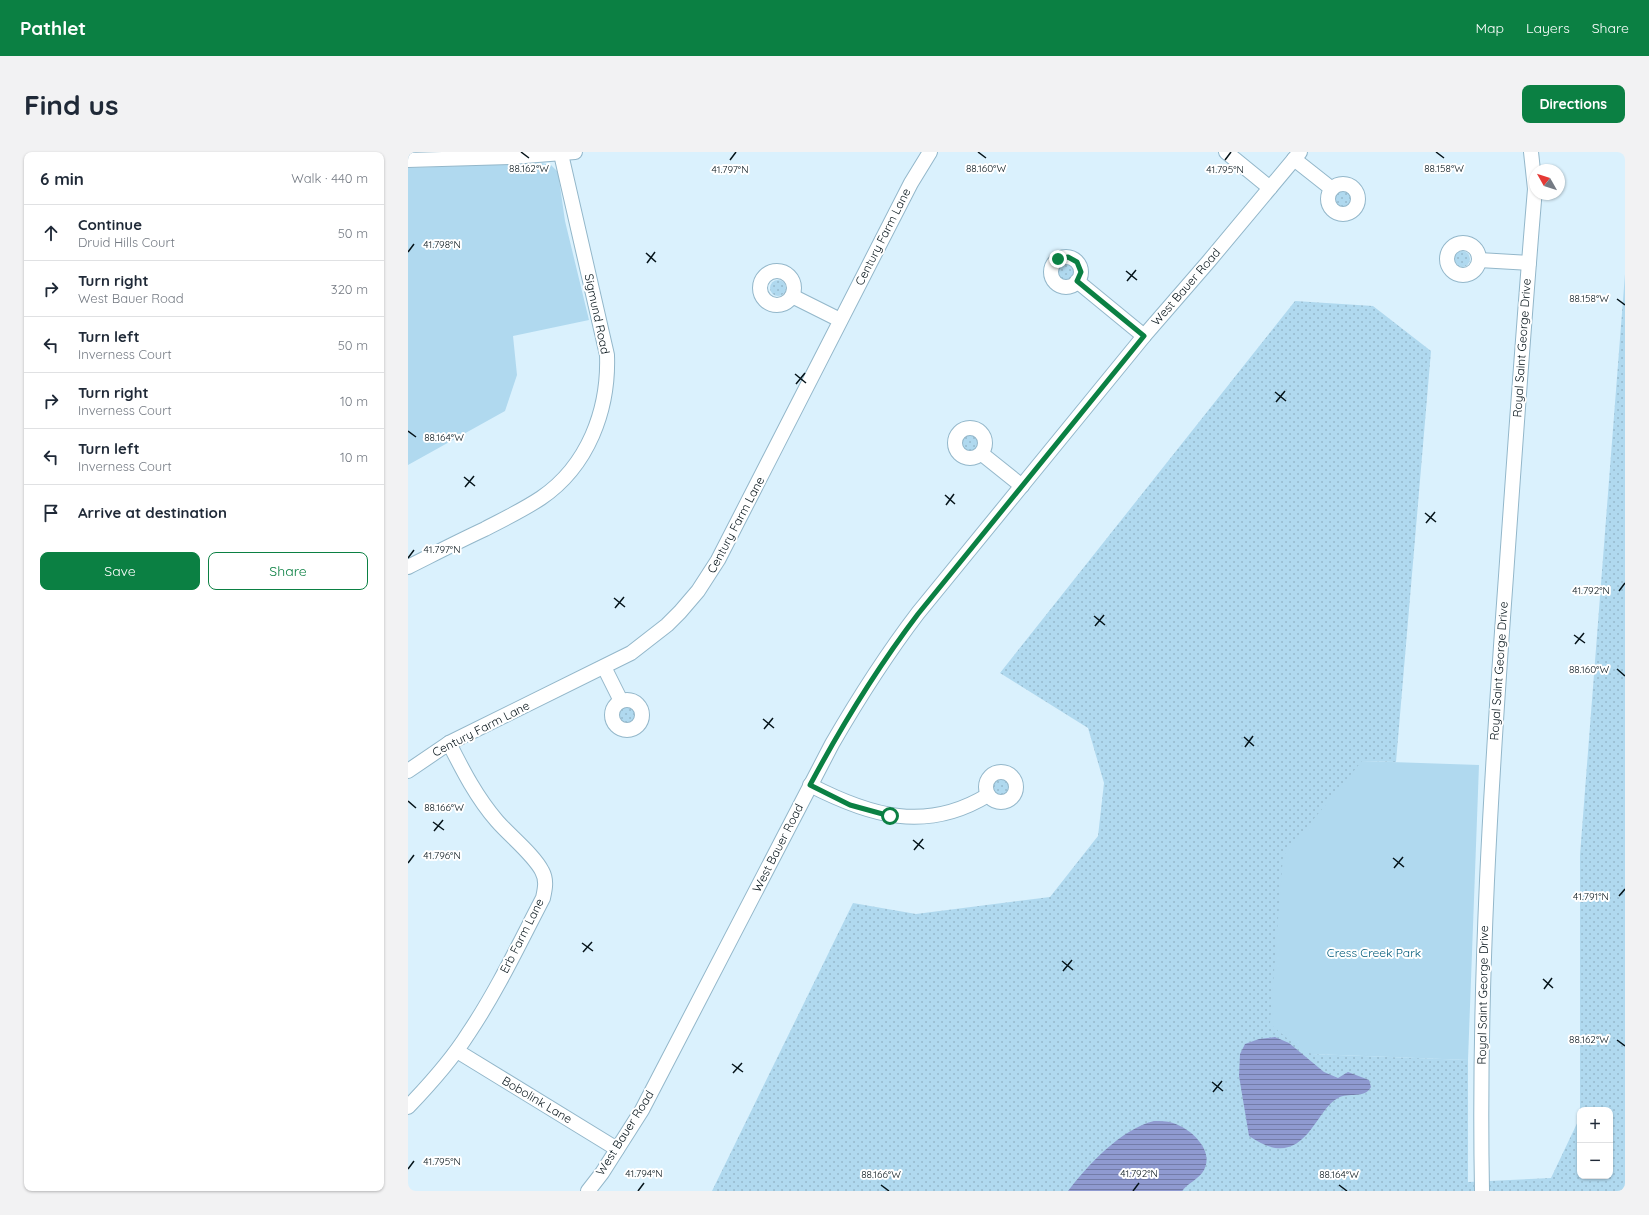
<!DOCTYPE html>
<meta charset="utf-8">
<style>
:root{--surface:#fff;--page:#f2f2f3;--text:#1f2937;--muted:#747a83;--line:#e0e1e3;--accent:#0b8043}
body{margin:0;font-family:Quicksand,sans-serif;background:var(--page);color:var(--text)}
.controls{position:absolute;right:12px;bottom:12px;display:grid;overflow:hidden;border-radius:8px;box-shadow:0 1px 3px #0004}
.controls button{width:36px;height:36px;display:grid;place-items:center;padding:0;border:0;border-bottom:1px solid var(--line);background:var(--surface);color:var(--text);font:20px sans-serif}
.compass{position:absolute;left:1121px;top:12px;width:36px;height:36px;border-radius:50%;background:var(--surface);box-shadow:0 1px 3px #0004;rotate:309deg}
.stop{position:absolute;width:12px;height:12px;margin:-9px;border:3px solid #0b8043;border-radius:50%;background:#fff}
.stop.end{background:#0b8043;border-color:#fff;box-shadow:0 1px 4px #0008}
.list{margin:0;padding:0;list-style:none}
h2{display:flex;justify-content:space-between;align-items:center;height:52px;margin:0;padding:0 16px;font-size:17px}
h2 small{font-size:13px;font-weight:400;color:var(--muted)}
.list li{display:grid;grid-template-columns:26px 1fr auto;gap:12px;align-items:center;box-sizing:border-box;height:56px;padding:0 16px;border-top:1px solid var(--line)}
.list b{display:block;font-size:15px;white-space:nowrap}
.list p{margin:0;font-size:13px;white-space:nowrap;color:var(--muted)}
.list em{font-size:13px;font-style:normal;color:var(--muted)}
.actions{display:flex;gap:8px;padding:12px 16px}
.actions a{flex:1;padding:9px 0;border:1px solid var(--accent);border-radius:8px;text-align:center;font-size:14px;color:var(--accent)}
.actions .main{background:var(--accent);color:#fff}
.icon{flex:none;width:22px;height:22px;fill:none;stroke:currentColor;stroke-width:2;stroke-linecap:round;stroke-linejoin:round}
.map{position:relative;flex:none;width:1217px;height:1039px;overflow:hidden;border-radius:8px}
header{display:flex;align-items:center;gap:24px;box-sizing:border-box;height:56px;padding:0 20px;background:var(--accent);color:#fff}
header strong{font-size:19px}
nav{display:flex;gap:22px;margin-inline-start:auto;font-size:14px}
.intro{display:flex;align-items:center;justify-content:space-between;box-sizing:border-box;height:96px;padding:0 24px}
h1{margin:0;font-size:28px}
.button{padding:10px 18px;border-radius:8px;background:var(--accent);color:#fff;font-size:14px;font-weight:700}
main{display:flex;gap:24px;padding:0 24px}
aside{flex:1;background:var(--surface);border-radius:8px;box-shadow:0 1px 3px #0004}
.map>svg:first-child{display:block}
.grass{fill:url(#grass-dots);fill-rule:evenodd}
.park{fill:#b0d9ef}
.water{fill:url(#water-rules)}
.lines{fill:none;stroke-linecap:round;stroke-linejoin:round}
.minor-casing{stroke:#93b7ca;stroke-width:16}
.minor{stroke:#fff;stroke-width:14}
.route{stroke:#0b8043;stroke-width:5}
.ticks{fill:none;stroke:#051319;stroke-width:1.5}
.labels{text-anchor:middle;stroke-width:4;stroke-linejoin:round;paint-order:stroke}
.street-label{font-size:12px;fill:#051319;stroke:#fff}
.park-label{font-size:12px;fill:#015a79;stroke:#fff}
.ticks-label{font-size:10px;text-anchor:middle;fill:#051319;stroke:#fff;stroke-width:4;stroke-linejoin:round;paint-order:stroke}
</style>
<header>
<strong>Pathlet</strong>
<nav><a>Map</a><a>Layers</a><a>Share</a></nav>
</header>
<div class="intro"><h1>Find us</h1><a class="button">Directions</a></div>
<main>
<aside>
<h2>6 min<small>Walk · 440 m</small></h2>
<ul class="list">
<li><svg class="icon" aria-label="ahead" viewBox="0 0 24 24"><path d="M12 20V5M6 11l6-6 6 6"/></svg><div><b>Continue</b><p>Druid Hills Court</p></div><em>50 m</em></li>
<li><svg class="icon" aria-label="right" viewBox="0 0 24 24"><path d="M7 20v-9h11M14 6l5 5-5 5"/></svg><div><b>Turn right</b><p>West Bauer Road</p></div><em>320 m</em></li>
<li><svg class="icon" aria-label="left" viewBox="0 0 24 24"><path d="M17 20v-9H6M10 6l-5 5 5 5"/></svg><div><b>Turn left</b><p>Inverness Court</p></div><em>50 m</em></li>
<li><svg class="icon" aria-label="right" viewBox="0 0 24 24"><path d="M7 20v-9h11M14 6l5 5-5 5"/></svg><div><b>Turn right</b><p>Inverness Court</p></div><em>10 m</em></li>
<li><svg class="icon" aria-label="left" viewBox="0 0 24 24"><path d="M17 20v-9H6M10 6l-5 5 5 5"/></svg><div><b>Turn left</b><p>Inverness Court</p></div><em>10 m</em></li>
<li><svg class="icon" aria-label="arrive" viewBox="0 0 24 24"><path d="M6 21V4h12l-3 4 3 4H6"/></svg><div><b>Arrive at destination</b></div></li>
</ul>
<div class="actions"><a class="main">Save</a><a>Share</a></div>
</aside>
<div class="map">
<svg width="1217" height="1039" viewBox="0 0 1217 1039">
<defs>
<pattern id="grass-dots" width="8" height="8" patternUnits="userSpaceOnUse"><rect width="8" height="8" fill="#b0d9ef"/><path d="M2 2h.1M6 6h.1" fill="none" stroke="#96b9cc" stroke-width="1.8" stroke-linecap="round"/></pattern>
<pattern id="water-rules" width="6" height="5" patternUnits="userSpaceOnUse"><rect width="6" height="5" fill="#8f9ad0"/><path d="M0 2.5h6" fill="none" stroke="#737ca8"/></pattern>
</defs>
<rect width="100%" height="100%" fill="#daf1fd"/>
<!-- grass -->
<g class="grass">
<circle cx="935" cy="47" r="8"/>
<circle cx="1054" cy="107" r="8"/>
<circle cx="657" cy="121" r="9"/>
<path d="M1217,122V1039H304L445,751L508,762L642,745L690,684L696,631L680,576L592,521L887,149L965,154L1023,199L988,610L954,609L904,902L1060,908V1030L1143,1026L1172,965V703ZM1172,958H1202V1024H1172Z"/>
<circle cx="370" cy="136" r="8"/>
<circle cx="562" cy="291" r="8"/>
<circle cx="219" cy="563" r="8"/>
<circle cx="593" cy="635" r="8"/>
</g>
<!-- park -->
<g class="park">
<polygon points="134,11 143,13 150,20 157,69 181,168 105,184 109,223 97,259 0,313 0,16"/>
<polygon points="954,609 1071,613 1060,908 904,902 891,896 862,872 875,704"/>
</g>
<!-- water -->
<g class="water">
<path d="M867,885L881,891L916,920L930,926L940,920L961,928L963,935C957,947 940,940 930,946C919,952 912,966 904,976C885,1002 866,1001 841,984L831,924L832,902L837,892L851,887Z"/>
<path d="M746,969C752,969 759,969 765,971C782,976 807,998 796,1018C791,1027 780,1031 774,1039H660C680,1013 713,977 746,969Z"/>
</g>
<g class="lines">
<defs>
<g id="minor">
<polyline points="818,0 862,36"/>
<polyline points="886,7 924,37"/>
<polyline points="0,8 104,5 167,0"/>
<circle cx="935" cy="47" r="15"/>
<circle cx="1055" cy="107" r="16"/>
<circle cx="658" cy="120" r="15"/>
<polyline points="1071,108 1121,111"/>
<circle cx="369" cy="136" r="17"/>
<polyline points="669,129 736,184"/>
<polyline points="384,144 432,168"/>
<circle cx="562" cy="291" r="15"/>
<polyline points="574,302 614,334"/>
<path d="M0,415C26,402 51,389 77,377C96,367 115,358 133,346C180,314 201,258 199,203L153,2"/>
<polyline points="196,515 213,549"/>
<circle cx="219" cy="563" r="15"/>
<polyline points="0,619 41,591 223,501 259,473 272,460 290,439 310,408 503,31 522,0"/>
<circle cx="593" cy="635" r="15"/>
<path d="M402,633C462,664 518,681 580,643"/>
<polyline points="49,899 209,997"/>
<path d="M0,955C22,932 43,909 60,882C89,839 111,792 135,746C137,737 139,728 134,719C126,703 102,684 89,669C69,646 55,619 41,591"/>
<path d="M180,1039L194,1021L234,958L424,592C450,547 478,503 510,461L736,184L801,109L892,0"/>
<path d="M1074,1039C1070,834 1083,629 1098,424C1107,295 1116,166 1127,37L1123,0"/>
</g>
</defs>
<!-- minor casing -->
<use href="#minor" class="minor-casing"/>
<!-- minor -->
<use href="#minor" class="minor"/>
</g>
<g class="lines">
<!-- route -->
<path class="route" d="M482,664L442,653L402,633C434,573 469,516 510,462L736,184L669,129L673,120L669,110L660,105L650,107"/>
</g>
<!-- ticks -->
<path class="ticks" d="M113,0L121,6M570,0L578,6M1028,0L1036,6M322,8L328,0M817,8L823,0M0,100L6,92M238,101L248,110M239,111L247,100M718,119L729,128M719,129L728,118M1209,147L1217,153M387,222L398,231M388,232L397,221M867,240L878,249M868,250L877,239M0,279L8,285M56,325L67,334M57,335L66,324M537,343L547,352M538,353L546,342M1017,361L1028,370M1018,371L1027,360M0,406L6,398M1211,439L1217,431M206,446L217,455M207,456L216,445M686,464L697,473M687,474L696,463M1166,483L1177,491M1167,492L1176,481M1209,517L1217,524M355,567L366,576M356,577L365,566M836,585L846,594M837,595L845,584M0,649L8,656M25,670L36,678M26,679L35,668M505,688L516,697M506,698L515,687M985,706L996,715M0,711L6,703M986,716L995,705M1211,744L1217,737M174,791L185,799M175,800L184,790M654,809L665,818M655,819L664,808M1135,827L1145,836M1136,837L1144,826M1209,888L1217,894M324,912L335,920M325,921L334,911M804,930L815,939M805,940L814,929M0,1017L6,1009M473,1033L481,1039M931,1033L939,1039M230,1039L236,1031M725,1039L731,1031"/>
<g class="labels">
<!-- street labels -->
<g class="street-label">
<text transform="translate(475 85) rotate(-63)" y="4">Century Farm Lane</text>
<text transform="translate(778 135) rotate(-49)" y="4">West Bauer Road</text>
<text transform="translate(189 162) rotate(78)" y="4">Sigmund Road</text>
<text transform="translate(1114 196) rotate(-86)" y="4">Royal Saint George Drive</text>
<text transform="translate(328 373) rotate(-62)" y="4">Century Farm Lane</text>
<text transform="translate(1091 519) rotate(-86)" y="4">Royal Saint George Drive</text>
<text transform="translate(73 577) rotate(-27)" y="4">Century Farm Lane</text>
<text transform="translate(370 696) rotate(-63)" y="4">West Bauer Road</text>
<text transform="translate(114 784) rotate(-63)" y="4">Erb Farm Lane</text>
<text transform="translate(1075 843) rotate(-89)" y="4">Royal Saint George Drive</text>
<text transform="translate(129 948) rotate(31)" y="4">Bobolink Lane</text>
<text transform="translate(217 981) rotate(-58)" y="4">West Bauer Road</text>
</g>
<!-- park labels -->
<g class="park-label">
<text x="966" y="805">Cress Creek Park</text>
</g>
</g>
<g class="ticks-label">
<text x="121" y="20">88.162°W</text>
<text x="578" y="20">88.160°W</text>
<text x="1036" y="20">88.158°W</text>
<text x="322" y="21">41.797°N</text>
<text x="817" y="21">41.795°N</text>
<text x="34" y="96">41.798°N</text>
<text x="1181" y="150">88.158°W</text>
<text x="36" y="289">88.164°W</text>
<text x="34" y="401">41.797°N</text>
<text x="1183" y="442">41.792°N</text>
<text x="1181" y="521">88.160°W</text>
<text x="36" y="659">88.166°W</text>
<text x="34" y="707">41.796°N</text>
<text x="1183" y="748">41.791°N</text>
<text x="1181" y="891">88.162°W</text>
<text x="34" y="1013">41.795°N</text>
<text x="236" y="1025">41.794°N</text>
<text x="731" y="1025">41.792°N</text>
<text x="473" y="1026">88.166°W</text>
<text x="931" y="1026">88.164°W</text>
</g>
</svg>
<div class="controls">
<button>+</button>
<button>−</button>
</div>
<svg class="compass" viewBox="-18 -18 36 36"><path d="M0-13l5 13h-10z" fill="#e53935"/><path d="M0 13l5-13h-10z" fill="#747a83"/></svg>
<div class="stop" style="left:482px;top:664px"></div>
<div class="stop end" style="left:650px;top:107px"></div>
</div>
</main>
